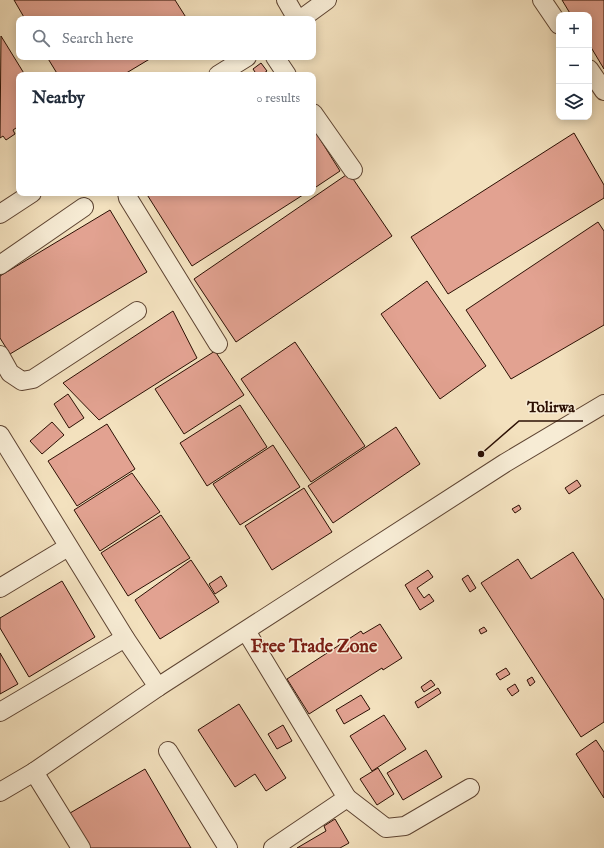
<!DOCTYPE html>
<meta charset="utf-8">
<style>
:root{--surface:#fff;--page:#f2f2f3;--text:#1f2937;--muted:#747a83;--line:#e0e1e3}
body{margin:0;font-family:"IM FELL English",serif;background:var(--page);color:var(--text)}
.controls{position:absolute;right:12px;top:12px;display:grid;overflow:hidden;border-radius:8px;box-shadow:0 2px 10px #0003}
.controls button{width:36px;height:36px;display:grid;place-items:center;padding:0;border:0;border-bottom:1px solid var(--line);background:var(--surface);color:var(--text);font:20px sans-serif}
.list{margin:0;padding:0;list-style:none}
h2{display:flex;justify-content:space-between;align-items:center;height:52px;margin:0;padding:0 16px;font-size:17px}
h2 small{font-size:13px;font-weight:400;color:var(--muted)}
.icon{flex:none;width:22px;height:22px;fill:none;stroke:currentColor;stroke-width:2;stroke-linecap:round;stroke-linejoin:round}
.map{position:relative;flex:none;width:604px;height:848px;overflow:hidden}
.search{position:absolute;background:var(--surface);box-shadow:0 2px 10px #0003;left:16px;top:16px;width:300px;height:44px;display:flex;align-items:center;gap:10px;box-sizing:border-box;padding:0 14px;border-radius:8px;color:var(--muted);font-size:15px}
.panel{position:absolute;background:var(--surface);box-shadow:0 2px 10px #0003;left:16px;top:72px;width:300px;height:124px;border-radius:8px}
.map>svg:first-child{display:block}
.building{fill:#e2a291;stroke:#2c1004}
.lines{fill:none;stroke-linecap:round;stroke-linejoin:round}
.minor-casing{stroke:#5e4432;stroke-width:20}
.minor{stroke:#f7ecd5;stroke-width:18}
.labels{text-anchor:middle;stroke-width:3;stroke-linejoin:round;paint-order:stroke}
.district-label{font-size:18px;font-weight:bold;fill:#7a1f14;stroke:#f7ecd5}
.leader{fill:none;stroke:#2c1004;stroke-width:1.5}
.callout-dot{fill:#2c1004;stroke:#f7ecd5;stroke-width:1.5}
.callout-label{font-size:15px;text-anchor:middle;font-weight:bold;fill:#2c1004;stroke:#f7ecd5;stroke-width:3;stroke-linejoin:round;paint-order:stroke}
</style>
<div class="map">
<svg width="604" height="848" viewBox="0 0 604 848">
<rect width="100%" height="100%" fill="#f3e1be"/>
<filter id="stains"><feTurbulence type="fractalNoise" baseFrequency=".005" numOctaves="4"/><feColorMatrix values="0 0 0 0 .2 0 0 0 0 .09 0 0 0 0 .02 0 0 0 .5 -.17"/></filter>
<radialGradient id="worn" r=".72"><stop offset=".6" stop-color="#630" stop-opacity="0"/><stop offset="1" stop-color="#630" stop-opacity=".3"/></radialGradient>
<!-- building -->
<g class="building">
<polygon points="14,0 175,0 187,19 25,19"/>
<polygon points="562,0 604,0 604,69 589,44 589,15 571,15"/>
<polygon points="1,36 25,75 19,75 19,126 13,130 15,134 6,140 3,136 0,138"/>
<polygon points="47,57 153,57 123,75 58,75"/>
<polygon points="261,63 267,71 261,75 257,75 253,69"/>
<polygon points="313,128 340,171 313,189"/>
<polygon points="574,133 604,185 604,198 448,294 411,237"/>
<polygon points="349,173 392,236 236,342 194,279"/>
<polygon points="146,193 306,193 192,266"/>
<polygon points="110,210 147,272 10,354 0,338 0,276"/>
<polygon points="598,222 604,231 604,325 511,379 466,310"/>
<polygon points="427,281 486,366 440,399 381,314"/>
<polygon points="173,311 197,358 99,420 63,383"/>
<polygon points="295,342 365,446 311,482 241,379"/>
<polygon points="215,351 244,395 184,434 155,389"/>
<polygon points="68,394 84,418 69,428 54,404"/>
<polygon points="240,405 267,447 207,486 180,443"/>
<polygon points="52,422 64,435 42,454 30,441"/>
<polygon points="107,424 135,469 77,506 48,461"/>
<polygon points="396,427 420,464 333,523 308,486"/>
<polygon points="273,445 300,487 240,525 213,484"/>
<polygon points="132,473 160,512 100,551 74,510"/>
<polygon points="577,480 581,486 569,494 565,488"/>
<polygon points="304,488 332,532 272,570 245,526"/>
<polygon points="519,505 521,509 515,513 512,509"/>
<polygon points="161,515 190,558 128,596 101,553"/>
<polygon points="573,552 604,600 604,722 581,737 481,583 518,559 531,579"/>
<polygon points="191,560 219,602 160,639 135,600"/>
<polygon points="428,570 433,577 417,588 424,598 429,594 434,601 420,610 405,585"/>
<polygon points="468,575 476,588 470,592 462,579"/>
<polygon points="221,576 227,586 215,594 209,584"/>
<polygon points="62,581 95,637 29,677 0,628 0,618"/>
<polygon points="380,624 402,658 383,670 382,668 309,714 287,679 361,631 363,634"/>
<polygon points="484,627 487,631 481,634 479,630"/>
<polygon points="0,653 18,684 0,694"/>
<polygon points="506,668 510,674 500,680 496,674"/>
<polygon points="532,677 535,682 530,686 527,680"/>
<polygon points="431,680 435,685 424,692 421,687"/>
<polygon points="515,684 519,691 512,696 507,689"/>
<polygon points="438,688 441,693 418,708 415,702"/>
<polygon points="361,695 370,709 344,724 336,710"/>
<polygon points="239,704 286,778 266,791 255,774 235,787 198,730"/>
<polygon points="384,715 406,749 372,771 350,736"/>
<polygon points="283,725 292,741 277,749 268,734"/>
<polygon points="596,740 604,752 604,798 576,754"/>
<polygon points="426,750 442,777 403,800 387,773"/>
<polygon points="378,768 394,794 377,805 360,779"/>
<polygon points="145,769 191,848 88,848 65,816"/>
<polygon points="335,819 349,843 340,848 297,848 326,831 324,826"/>
</g>
<g class="lines">
<defs>
<g id="minor">
<polyline points="286,0 297,19"/>
<polyline points="542,0 559,25"/>
<polyline points="301,19 327,0"/>
<polyline points="275,57 287,75"/>
<polyline points="589,69 604,91"/>
<polyline points="218,75 247,57"/>
<polyline points="313,113 353,170"/>
<polyline points="127,193 128,198 218,344"/>
<polyline points="0,214 32,193"/>
<polyline points="0,265 84,207"/>
<polyline points="0,355 10,373 22,381 33,379 137,311"/>
<polyline points="0,435 125,638 158,687"/>
<polyline points="0,588 68,547"/>
<polyline points="246,631 347,798 273,848"/>
<polyline points="0,712 125,638"/>
<polyline points="168,751 228,848"/>
<polyline points="34,772 81,848"/>
<polyline points="0,792 34,772 158,687 505,463 604,404"/>
<polyline points="347,798 386,828 405,826 470,788"/>
</g>
</defs>
<!-- minor casing -->
<use href="#minor" class="minor-casing"/>
<!-- minor -->
<use href="#minor" class="minor"/>
</g>
<g class="labels">
<!-- district labels -->
<g class="district-label">
<text x="314" y="652">Free Trade Zone</text>
</g>
</g>
<!-- callouts -->
<path class="leader" d="M481 454L519 421H583"/>
<circle class="callout-dot" cx="481" cy="454" r="4"/>
<g class="callout-label">
<text x="551" y="412">Tolirwa</text>
</g>
<rect width="100%" height="100%" filter="url(#stains)"/>
<rect width="100%" height="100%" fill="url(#worn)"/>
</svg>
<div class="controls">
<button>+</button>
<button>−</button>
<button><svg class="icon" aria-label="layers" viewBox="0 0 24 24"><path d="M12 4l9 5-9 5-9-5zM3 14l9 5 9-5"/></svg></button>
</div>
<div class="search"><svg class="icon" aria-label="search" viewBox="0 0 24 24"><circle cx="10" cy="10" r="6"/><path d="M15 15l6 6"/></svg>Search here</div>
<section class="panel">
<h2>Nearby<small>0 results</small></h2>
<ul class="list">
</ul>
</section>
</div>
